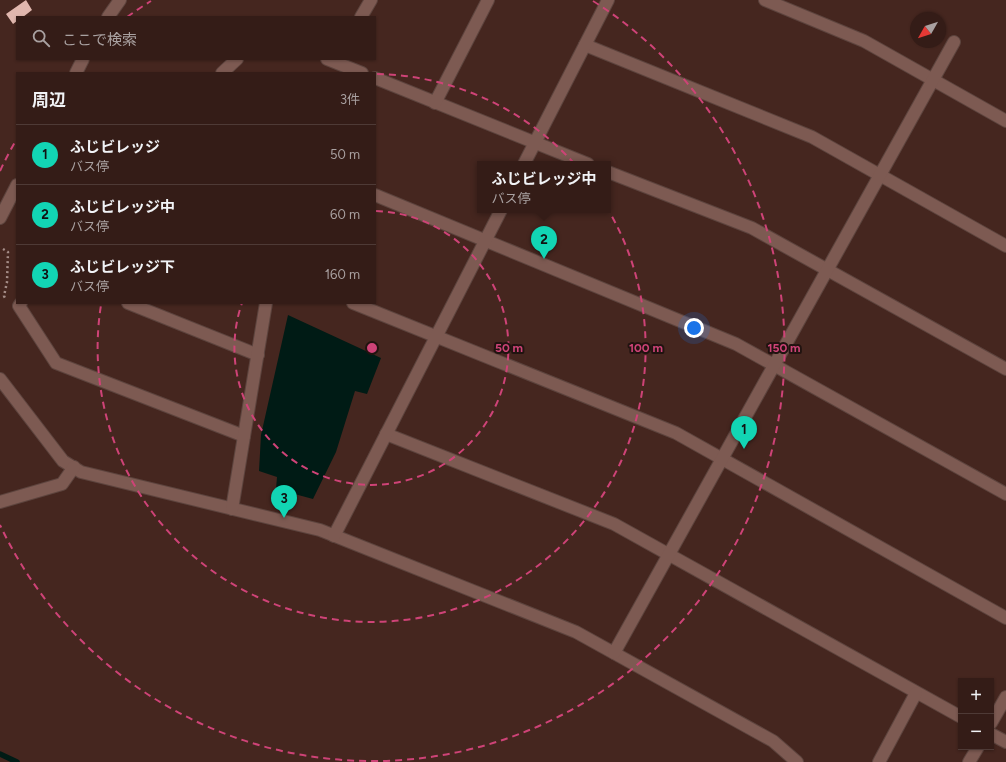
<!DOCTYPE html>
<html lang="ja">
<meta charset="utf-8">
<style>
:root{--surface:#341c17;--page:#3f2924;--text:#f1f3f6;--muted:#a9a1a1;--line:#4e3a36;--accent:#12d5b4}
body{margin:0;font-family:Figtree,"Noto Sans JP",sans-serif;background:var(--page);color:var(--text)}
.controls{position:absolute;right:12px;bottom:12px;display:grid;overflow:hidden;border-radius:0px;box-shadow:0 1px 3px #0004}
.controls button{width:36px;height:36px;display:grid;place-items:center;padding:0;border:0;border-bottom:1px solid var(--line);background:var(--surface);color:var(--text);font:20px sans-serif}
.compass{position:absolute;left:910px;top:12px;width:36px;height:36px;border-radius:50%;background:var(--surface);box-shadow:0 1px 3px #0004;rotate:231deg}
.you{position:absolute;left:694px;top:328px;width:14px;height:14px;margin:-10px;border:3px solid #fff;border-radius:50%;background:#1a73e8;box-shadow:0 0 0 6px #1a73e833}
.badge{display:grid;place-items:center;width:26px;height:26px;border-radius:50%;background:var(--accent);color:#111;font-size:13px;font-weight:700}
.pin{position:absolute;translate:-50% -33px;filter:drop-shadow(0 1px 2px #0008)}
.pin::after{content:'';position:absolute;top:21px;width:14px;height:12px;background:inherit;clip-path:polygon(0 0,100% 0,50% 100%)}
.popup{position:absolute;left:477px;top:161px;width:134px;height:52px;box-sizing:border-box;display:grid;place-content:center;border-radius:0px;background:var(--surface);filter:drop-shadow(0 1px 3px #0005);font-size:13px;white-space:nowrap;color:var(--muted)}
.popup b{font-size:15px;color:var(--text)}
.popup::after{content:'';position:absolute;left:50%;top:100%;margin-left:-8px;border:8px solid transparent;border-top-color:var(--surface)}
.list{margin:0;padding:0;list-style:none}
h2{display:flex;justify-content:space-between;align-items:center;height:52px;margin:0;padding:0 16px;font-size:17px}
h2 small{font-size:13px;font-weight:400;color:var(--muted)}
.list li{display:grid;grid-template-columns:26px 1fr auto;gap:12px;align-items:center;box-sizing:border-box;height:60px;padding:0 16px;border-top:1px solid var(--line)}
.list b{display:block;font-size:15px;white-space:nowrap}
.list p{margin:0;font-size:13px;white-space:nowrap;color:var(--muted)}
.list em{font-size:13px;font-style:normal;color:var(--muted)}
.icon{flex:none;width:22px;height:22px;fill:none;stroke:currentColor;stroke-width:2;stroke-linecap:round;stroke-linejoin:round}
.map{position:relative;flex:none;width:1006px;height:762px;overflow:hidden}
.search{position:absolute;background:var(--surface);box-shadow:0 1px 3px #0004;left:16px;top:16px;width:360px;height:44px;display:flex;align-items:center;gap:10px;box-sizing:border-box;padding:0 14px;border-radius:0px;color:var(--muted);font-size:15px}
.panel{position:absolute;background:var(--surface);box-shadow:0 1px 3px #0004;left:16px;top:72px;width:360px;height:232px;border-radius:0px}
.map>svg:first-child{display:block}
.water{fill:#001b15}
.lines{fill:none;stroke-linecap:round;stroke-linejoin:round}
.stream{stroke:#001b15;stroke-width:5.5}
.building{fill:#e0b7ae}
.minor-casing{stroke:#5d443e;stroke-width:14}
.path{stroke:#a58d88;stroke-width:2.5;stroke-dasharray:2 3;stroke-linecap:butt}
.minor{stroke:#7d5a52;stroke-width:12}
.ring{fill:none;stroke:#ce4377;stroke-width:2;stroke-dasharray:7 5}
.centre{fill:#ce4377;stroke:#211310;stroke-width:2}
.ring-label{font-size:12px;text-anchor:middle;font-weight:bold;fill:#ce4377;stroke:#211310;stroke-width:4;stroke-linejoin:round;paint-order:stroke}
</style>
<div class="map">
<svg width="1006" height="762" viewBox="0 0 1006 762">
<rect width="100%" height="100%" fill="#45261f"/>
<!-- water -->
<polygon class="water" points="288,315 381,358 367,394 355,391 336,452 313,499 276,489 277,477 259,471 261,435"/>
<g class="lines">
<!-- stream -->
<polyline class="stream" points="0,754 17,762"/>
</g>
<!-- building -->
<polygon class="building" points="26,0 32,10 23,17 17,17 17,21 13,24 6,14"/>
<g class="lines">
<defs>
<g id="minor">
<polyline points="765,0 864,41 1006,121"/>
<polyline points="108,17 120,0"/>
<polyline points="361,17 371,0"/>
<polyline points="585,45 812,137 1006,246"/>
<polyline points="327,59 362,73"/>
<polyline points="76,73 83,59"/>
<polyline points="222,73 237,59"/>
<polyline points="375,78 588,164"/>
<polyline points="435,103 488,0"/>
<polyline points="524,164 608,0"/>
<polyline points="608,172 752,228 1006,369"/>
<polyline points="375,195 736,344 1006,494"/>
<polyline points="0,218 17,185"/>
<polyline points="21,303 19,306 56,363 244,436"/>
<polyline points="128,303 258,355"/>
<polyline points="353,303 676,433 1006,618"/>
<polyline points="0,379 63,461 81,472 320,530 576,632 773,741 797,762"/>
<polyline points="386,434 614,524 961,717"/>
<polyline points="0,502 62,484 74,467"/>
<polyline points="232,509 266,303"/>
<polyline points="334,536 501,210"/>
<polyline points="614,653 954,42"/>
<polyline points="991,723 1006,697"/>
<polyline points="991,734 1006,742"/>
<polyline points="879,762 916,693"/>
<polyline points="969,762 978,747"/>
</g>
</defs>
<!-- minor casing -->
<use href="#minor" class="minor-casing"/>
<!-- path -->
<polyline class="path" points="3,249 8,252 7,282 4,296 6,300"/>
<!-- minor -->
<use href="#minor" class="minor"/>
</g>
<!-- distance rings -->
<g class="ring">
<path d="M376 211A137 137 0 1 1 242 303"/>
<path d="M377 74A274 274 0 1 1 101 305"/>
<path d="M0 171A412 412 0 0 1 15 142M127 17A412 412 0 0 1 151 1M593 1A412 412 0 1 1 0 525"/>
</g>
<circle cx="372" cy="348" r="6" class="centre"/>
<g class="ring-label">
<text x="509" y="352">50 m</text>
<text x="646" y="352">100 m</text>
<text x="784" y="352">150 m</text>
</g>
</svg>
<div class="controls">
<button>+</button>
<button>−</button>
</div>
<svg class="compass" viewBox="-18 -18 36 36"><path d="M0-13l5 13h-10z" fill="#e53935"/><path d="M0 13l5-13h-10z" fill="#a9a1a1"/></svg>
<div class="you"></div>
<div class="pin badge" style="left:744px;top:449px">1</div>
<div class="pin badge" style="left:544px;top:259px">2</div>
<div class="popup"><b>ふじビレッジ中</b>バス停</div>
<div class="pin badge" style="left:284px;top:518px">3</div>
<div class="search"><svg class="icon" aria-label="search" viewBox="0 0 24 24"><circle cx="10" cy="10" r="6"/><path d="M15 15l6 6"/></svg>ここで検索</div>
<section class="panel">
<h2>周辺<small>3件</small></h2>
<ul class="list">
<li><span class="badge">1</span><div><b>ふじビレッジ</b><p>バス停</p></div><em>50 m</em></li>
<li><span class="badge">2</span><div><b>ふじビレッジ中</b><p>バス停</p></div><em>60 m</em></li>
<li><span class="badge">3</span><div><b>ふじビレッジ下</b><p>バス停</p></div><em>160 m</em></li>
</ul>
</section>
</div>
